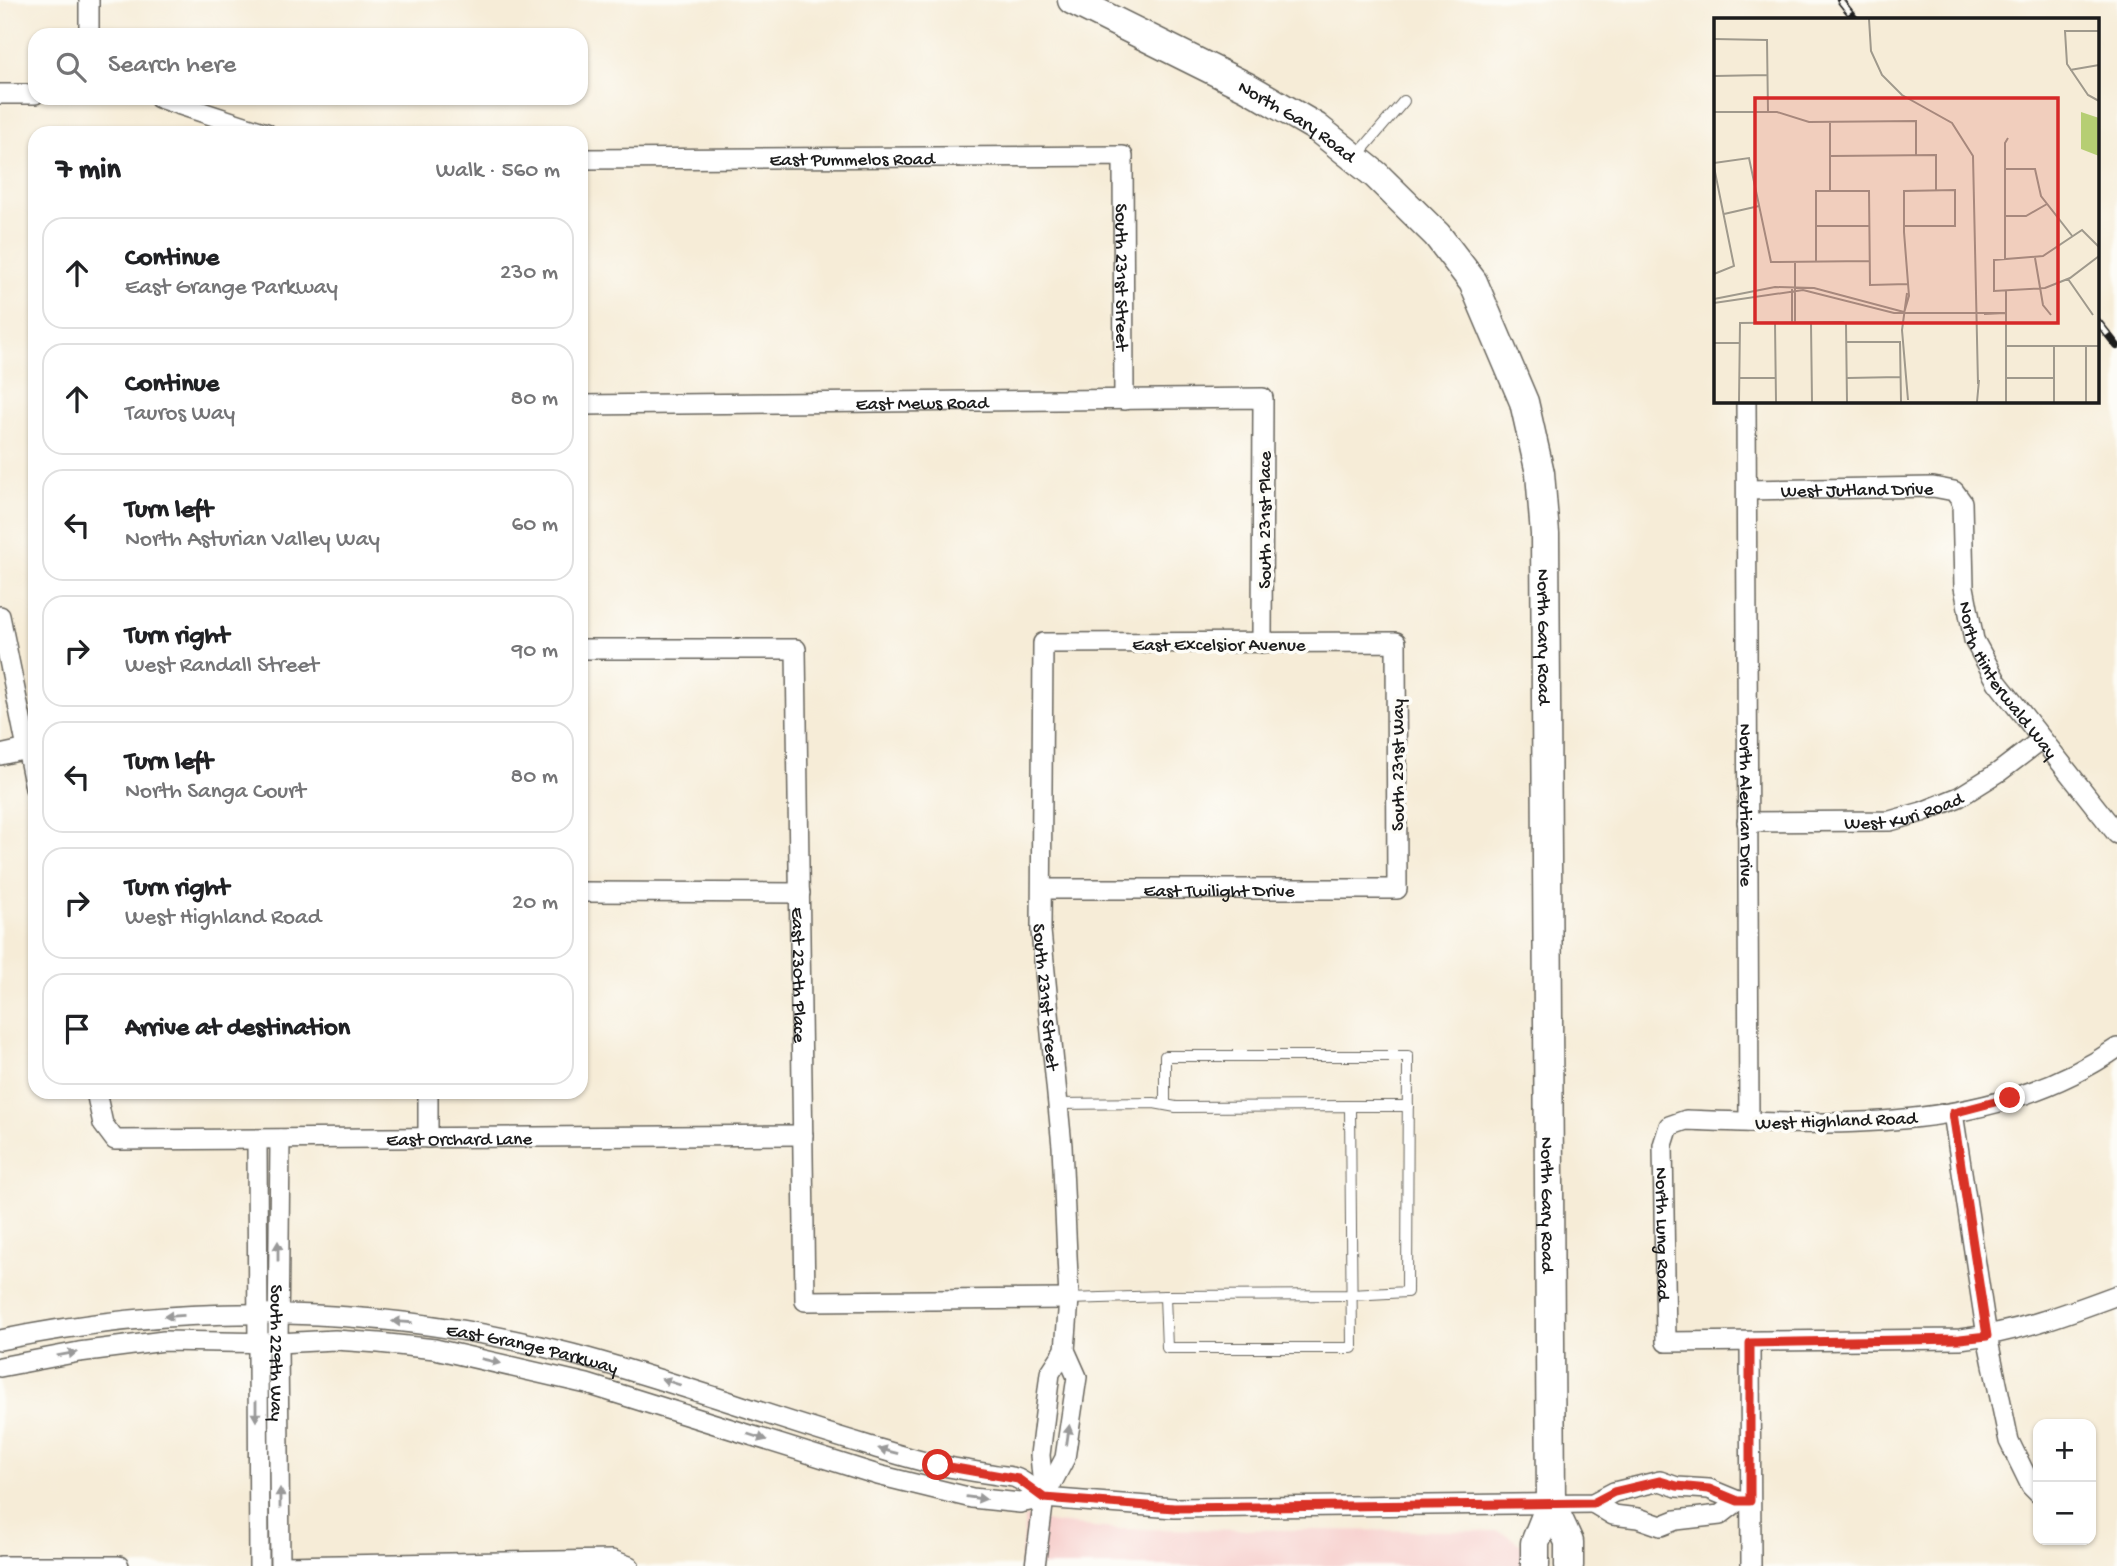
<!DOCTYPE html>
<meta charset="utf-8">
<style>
:root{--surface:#fff;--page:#f6f6f6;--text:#202124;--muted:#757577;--line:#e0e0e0}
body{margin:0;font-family:"Gochi Hand",sans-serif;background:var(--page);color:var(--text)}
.controls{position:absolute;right:21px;bottom:21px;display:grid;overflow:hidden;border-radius:14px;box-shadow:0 2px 5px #0004}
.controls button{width:63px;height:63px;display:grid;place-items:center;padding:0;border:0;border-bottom:2px solid var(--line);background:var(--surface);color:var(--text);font:35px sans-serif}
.stop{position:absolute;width:21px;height:21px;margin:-16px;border:5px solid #d93025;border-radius:50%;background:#fff}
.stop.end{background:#d93025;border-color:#fff;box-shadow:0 2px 7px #0008}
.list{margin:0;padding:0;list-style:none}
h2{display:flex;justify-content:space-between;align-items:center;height:91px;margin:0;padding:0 28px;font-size:30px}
h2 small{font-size:23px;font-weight:400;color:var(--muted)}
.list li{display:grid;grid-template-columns:46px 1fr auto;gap:21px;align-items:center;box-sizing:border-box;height:112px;margin:0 14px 14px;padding:0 14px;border:2px solid var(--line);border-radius:21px}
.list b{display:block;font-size:26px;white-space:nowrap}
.list p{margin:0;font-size:23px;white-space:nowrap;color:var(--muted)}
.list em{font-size:23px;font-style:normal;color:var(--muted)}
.icon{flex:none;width:38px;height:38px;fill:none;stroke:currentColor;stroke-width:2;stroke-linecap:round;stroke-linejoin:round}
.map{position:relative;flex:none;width:2117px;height:1566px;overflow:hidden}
.search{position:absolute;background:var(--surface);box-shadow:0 2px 5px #0004;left:28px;top:28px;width:560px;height:77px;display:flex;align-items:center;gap:18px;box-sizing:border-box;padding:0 24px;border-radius:21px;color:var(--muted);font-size:26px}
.panel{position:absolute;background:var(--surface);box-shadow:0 2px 5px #0004;left:28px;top:126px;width:560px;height:973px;border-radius:21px}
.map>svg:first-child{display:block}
.built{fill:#f7d0ce}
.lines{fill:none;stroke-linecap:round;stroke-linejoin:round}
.lane-casing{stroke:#68655d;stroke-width:12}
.street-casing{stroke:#68655d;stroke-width:22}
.secondary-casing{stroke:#68655d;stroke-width:31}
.lane{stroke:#fff;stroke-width:10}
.street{stroke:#fff;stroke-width:19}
.secondary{stroke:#fff;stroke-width:28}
.rail-casing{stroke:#1c1c1c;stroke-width:8}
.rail{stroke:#fdfcf7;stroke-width:5;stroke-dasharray:16;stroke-linecap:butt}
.oneway{fill:#999}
.route{stroke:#d93025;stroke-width:9}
.labels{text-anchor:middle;stroke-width:7;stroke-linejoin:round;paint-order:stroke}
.street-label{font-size:19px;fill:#1c1c1c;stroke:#fdfcf7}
.inset-road{fill:none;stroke:#9f998c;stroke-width:2}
.view{fill:#d62828;fill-opacity:0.15;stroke:#d62828;stroke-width:3.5}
.inset-edge{fill:none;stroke:#1c1c1c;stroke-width:3.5}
</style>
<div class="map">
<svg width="2117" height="1566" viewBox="0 0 2117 1566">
<rect width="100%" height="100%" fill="#fdfcf7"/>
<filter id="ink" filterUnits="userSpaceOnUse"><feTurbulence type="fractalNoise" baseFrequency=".0143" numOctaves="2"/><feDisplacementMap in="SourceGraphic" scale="14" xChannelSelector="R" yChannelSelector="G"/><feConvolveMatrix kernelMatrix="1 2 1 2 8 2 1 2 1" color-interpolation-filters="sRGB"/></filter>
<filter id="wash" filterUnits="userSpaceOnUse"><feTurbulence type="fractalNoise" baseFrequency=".00686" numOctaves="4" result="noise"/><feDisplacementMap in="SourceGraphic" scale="28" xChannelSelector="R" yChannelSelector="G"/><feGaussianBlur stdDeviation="1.57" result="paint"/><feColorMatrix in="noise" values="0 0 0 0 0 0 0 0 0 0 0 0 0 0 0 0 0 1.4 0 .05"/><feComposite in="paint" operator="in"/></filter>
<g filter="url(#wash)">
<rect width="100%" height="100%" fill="#f6ecd7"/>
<!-- built -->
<polygon class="built" points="1025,1517 1055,1523 1115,1529 1496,1531 1508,1535 1521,1545 1523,1566 1020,1566"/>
</g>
<g filter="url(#ink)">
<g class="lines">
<defs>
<g id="lane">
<polyline points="1356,157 1404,101"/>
<polyline points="1058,1104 1154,1103 1176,1107 1350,1106 1352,1348 1167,1348 1165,1296 1069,1299"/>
<polyline points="1350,1106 1408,1106"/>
<polyline points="1165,1296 1351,1295 1407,1292 1408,1056 1165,1056 1165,1104"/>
</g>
<g id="street">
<polyline points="89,0 89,35"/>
<polyline points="0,94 35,94"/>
<polyline points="159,98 266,133"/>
<path id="s1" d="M581,159L1123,156L1124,400"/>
<path id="s2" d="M1746,401L1749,1122"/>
<path id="s3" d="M581,405L1263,398L1262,643"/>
<path id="s4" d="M1747,490L1933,487L1954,491L1962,502L1964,587L1974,640L1997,682L2117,834"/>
<polyline points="0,616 35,788"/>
<path id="s5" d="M581,649H796L805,1301L1069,1299"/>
<polyline points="0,755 27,749"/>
<path id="s6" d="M1747,822L1890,821L1922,812L1959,797L1999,772L2041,740"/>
<path id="s7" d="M1042,889H1397L1396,642L1043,643L1041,931L1062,1146L1069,1299L1065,1350L1077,1377L1065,1458L1044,1498"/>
<polyline points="581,892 800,893"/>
<path id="s8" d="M2117,1048C1992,1135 1831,1125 1686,1120L1669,1126L1663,1145L1666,1342L1960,1339C2015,1333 2066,1314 2117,1295"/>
<path id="s9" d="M96,1092L103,1124L115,1140L803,1135"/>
<polyline points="428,1092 428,1138"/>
<polyline points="1953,1113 1987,1336 2009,1441 2031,1486 2038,1493"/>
<path id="s10" d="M280,1139L278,1343L280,1566"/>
<polyline points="257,1140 259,1566"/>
<path id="s11" d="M0,1340C185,1301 389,1305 572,1354C671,1380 767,1416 866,1445C890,1452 914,1460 939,1465C958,1469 978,1472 997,1475C1004,1476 1013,1476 1018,1479C1027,1483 1036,1492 1044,1498"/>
<polyline points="1750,1343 1751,1566"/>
<polyline points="0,1367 79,1352 164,1341 278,1343 335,1340 379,1343 435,1349 587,1384 878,1475 972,1498 1020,1503 1044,1498 1174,1508 1593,1503 1614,1492 1660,1481 1677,1487 1709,1489 1738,1501 1750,1501"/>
<polyline points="1593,1503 1613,1515 1638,1518 1661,1526 1676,1520 1720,1515 1738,1501"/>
<polyline points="0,1566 119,1566"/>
<polyline points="284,1566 612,1560 629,1566"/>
<polyline points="1035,1566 1044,1498 1040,1455 1050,1373 1065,1350"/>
</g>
<g id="secondary">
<path id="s12" d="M1072,0L1247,87L1316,127L1376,175L1437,235L1473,282L1524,402L1540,473L1545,534L1551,1503L1535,1543V1566"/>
<polyline points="1551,1503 1569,1542 1569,1566"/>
</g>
</defs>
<!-- lane casing -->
<use href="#lane" class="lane-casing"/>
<!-- street casing -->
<use href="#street" class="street-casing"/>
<!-- secondary casing -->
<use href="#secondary" class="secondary-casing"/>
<!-- lane -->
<use href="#lane" class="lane"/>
<!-- street -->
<use href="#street" class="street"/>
<!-- secondary -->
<use href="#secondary" class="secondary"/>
<defs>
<g id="rail">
<polyline points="1840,0 1855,19"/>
<polyline points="2098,322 2117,346"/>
</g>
</defs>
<!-- rail casing -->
<use href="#rail" class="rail-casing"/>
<!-- rail -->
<use href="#rail" class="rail"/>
</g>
<!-- one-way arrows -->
<defs><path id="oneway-solid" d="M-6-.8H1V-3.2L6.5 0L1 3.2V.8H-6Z" transform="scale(1.75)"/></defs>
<g class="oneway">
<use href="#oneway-solid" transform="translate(278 1251) rotate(-90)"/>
<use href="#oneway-solid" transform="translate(174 1316) rotate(177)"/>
<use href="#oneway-solid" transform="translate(402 1322) rotate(-176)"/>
<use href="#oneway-solid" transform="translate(67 1354) rotate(-10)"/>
<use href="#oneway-solid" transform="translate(491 1361) rotate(13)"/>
<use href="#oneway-solid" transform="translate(671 1382) rotate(-162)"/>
<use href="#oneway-solid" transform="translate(256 1411) rotate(90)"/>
<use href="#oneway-solid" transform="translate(1068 1435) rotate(-82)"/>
<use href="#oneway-solid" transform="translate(757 1437) rotate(18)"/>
<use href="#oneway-solid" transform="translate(888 1451) rotate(-165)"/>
<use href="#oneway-solid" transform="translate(280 1498) rotate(-90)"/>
<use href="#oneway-solid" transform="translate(976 1498) rotate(8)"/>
</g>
</g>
<g class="lines" filter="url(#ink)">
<!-- route -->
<polyline class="route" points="938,1465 1018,1479 1044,1498 1174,1508 1593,1503 1614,1492 1660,1481 1677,1486 1709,1489 1738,1501 1750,1501 1750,1343 1960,1339 1987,1336 1953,1113 2010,1098"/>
</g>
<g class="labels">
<!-- street labels -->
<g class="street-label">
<text dy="7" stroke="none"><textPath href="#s12" startOffset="256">North Gary Road</textPath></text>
<text dy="7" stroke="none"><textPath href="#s1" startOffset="271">East Pummelos Road</textPath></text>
<text dy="7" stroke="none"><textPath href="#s1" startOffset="663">South 231st Street</textPath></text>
<text dy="7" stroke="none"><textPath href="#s3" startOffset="341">East Mews Road</textPath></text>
<text dy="7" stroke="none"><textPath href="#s4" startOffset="110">West Jutland Drive</textPath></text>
<text transform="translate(1263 520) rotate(-90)" y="7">South 231st Place</text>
<text dy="7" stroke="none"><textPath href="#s12" startOffset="864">North Gary Road</textPath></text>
<text x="1219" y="650">East Excelsior Avenue</text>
<text dy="7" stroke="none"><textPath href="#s4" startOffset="411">North Hinterwald Way</textPath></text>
<text transform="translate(1396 765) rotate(-90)" y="7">South 231st Way</text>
<text dy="7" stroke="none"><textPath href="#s2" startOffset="404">North Aleutian Drive</textPath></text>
<text dy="7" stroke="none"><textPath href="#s6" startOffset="158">West Kuri Road</textPath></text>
<text dy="7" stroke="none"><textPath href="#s7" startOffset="177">East Twilight Drive</textPath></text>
<text dy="7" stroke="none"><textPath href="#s5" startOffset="541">East 230th Place</textPath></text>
<text dy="7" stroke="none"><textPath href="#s7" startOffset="1309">South 231st Street</textPath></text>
<text transform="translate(1836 1119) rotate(-2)" y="7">West Highland Road</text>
<text dy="7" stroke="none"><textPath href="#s9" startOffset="397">East Orchard Lane</textPath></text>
<text dy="7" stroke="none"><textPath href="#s12" startOffset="1432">North Gary Road</textPath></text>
<text dy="7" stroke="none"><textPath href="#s8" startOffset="572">North Lung Road</textPath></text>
<text dy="7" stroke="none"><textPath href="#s11" startOffset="537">East Grange Parkway</textPath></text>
<text dy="7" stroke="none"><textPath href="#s10" startOffset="214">South 229th Way</textPath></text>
</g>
</g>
<!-- overview -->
<g transform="translate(1714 18)">
<rect width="385" height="385" fill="#f6ecd7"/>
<path d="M367,94L385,100V138L367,131Z" fill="#b6ce73"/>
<path class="inset-road" d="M155,1L157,33L168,57L188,77L238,105L259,138L264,366M385,13H351L353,46L374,77L385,83M0,21L53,22L54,94M356,52L385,47M0,58L54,57M0,94H63L95,104L202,103V138M116,103V173M116,138L222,137V172M0,145L35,140L57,244L156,243M0,149L20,248L0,256M291,151H321L327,178L359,219M10,196L45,188M291,198H312L333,186M102,208H155M190,208H241V172L190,173V214L195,278L190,295M385,229L368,212L329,238L280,242V273L331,270L356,260L385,238M321,240L329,287L337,297M291,241V125L294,120M102,243V173H155L156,267L194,266M81,244V305M354,261L379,297M78,271V305M292,273V384M193,275L188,312L194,382M0,281L61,269L100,270L190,294M0,285L89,272L180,295H290M270,296L291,295M61,305L62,384M97,305L98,384M132,324H186L187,384M0,325H25M292,328H385M340,328V384M372,328V384M25,360H62M133,360L186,359M292,360H340M25,384L26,305L129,304L132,306L133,384M263,384L265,362"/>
<path class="view" d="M41,80H344V305H41Z"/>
<rect width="385" height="385" class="inset-edge"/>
</g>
</svg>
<div class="controls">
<button>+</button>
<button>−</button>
</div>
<div class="stop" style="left:938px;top:1465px"></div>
<div class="stop end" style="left:2010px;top:1098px"></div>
<div class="search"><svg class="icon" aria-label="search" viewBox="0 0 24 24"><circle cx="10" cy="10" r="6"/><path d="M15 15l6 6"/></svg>Search here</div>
<section class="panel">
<h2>7 min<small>Walk · 560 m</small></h2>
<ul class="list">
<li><svg class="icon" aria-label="ahead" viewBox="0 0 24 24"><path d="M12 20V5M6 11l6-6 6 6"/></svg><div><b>Continue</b><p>East Grange Parkway</p></div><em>230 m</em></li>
<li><svg class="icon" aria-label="ahead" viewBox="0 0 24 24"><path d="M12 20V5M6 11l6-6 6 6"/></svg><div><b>Continue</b><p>Tauros Way</p></div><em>80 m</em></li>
<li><svg class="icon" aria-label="left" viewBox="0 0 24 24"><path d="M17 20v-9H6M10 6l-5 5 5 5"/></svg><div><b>Turn left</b><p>North Asturian Valley Way</p></div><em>60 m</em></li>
<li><svg class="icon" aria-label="right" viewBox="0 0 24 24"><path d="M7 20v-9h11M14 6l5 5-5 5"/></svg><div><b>Turn right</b><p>West Randall Street</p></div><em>90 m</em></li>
<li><svg class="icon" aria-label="left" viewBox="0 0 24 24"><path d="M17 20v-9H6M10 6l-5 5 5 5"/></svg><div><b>Turn left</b><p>North Sanga Court</p></div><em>80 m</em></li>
<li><svg class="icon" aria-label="right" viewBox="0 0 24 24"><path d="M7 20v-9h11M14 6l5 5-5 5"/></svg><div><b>Turn right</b><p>West Highland Road</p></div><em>20 m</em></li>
<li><svg class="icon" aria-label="arrive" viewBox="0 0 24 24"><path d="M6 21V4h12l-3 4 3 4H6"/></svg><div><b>Arrive at destination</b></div></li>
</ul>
</section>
</div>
